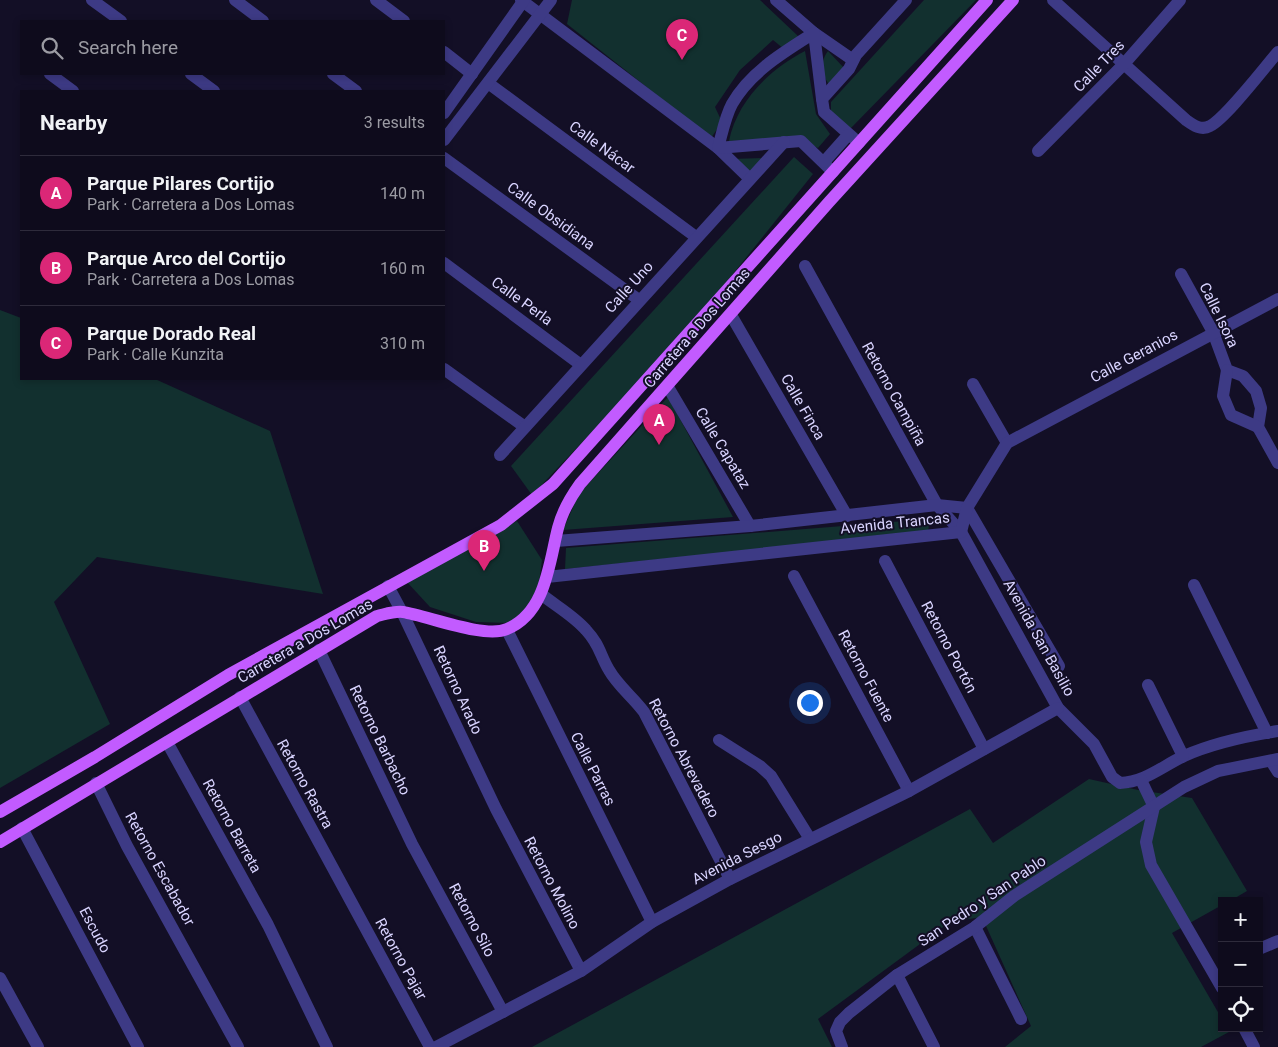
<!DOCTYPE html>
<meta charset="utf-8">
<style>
:root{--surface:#0e0b1c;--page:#1c1929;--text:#f1f3f6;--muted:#9b9ba3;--line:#2e2b3b;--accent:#db2777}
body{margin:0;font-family:Roboto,sans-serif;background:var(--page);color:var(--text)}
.controls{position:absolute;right:15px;bottom:15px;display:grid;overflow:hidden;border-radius:0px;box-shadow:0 2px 8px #0003}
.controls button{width:45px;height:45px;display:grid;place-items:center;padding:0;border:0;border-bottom:1px solid var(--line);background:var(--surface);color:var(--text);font:25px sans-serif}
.you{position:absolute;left:809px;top:702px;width:18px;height:18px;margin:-12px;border:4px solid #fff;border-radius:50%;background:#1a73e8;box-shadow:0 0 0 8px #1a73e833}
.badge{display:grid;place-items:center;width:32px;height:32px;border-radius:50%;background:var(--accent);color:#fff;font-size:16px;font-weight:700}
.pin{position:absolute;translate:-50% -41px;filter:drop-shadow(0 1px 2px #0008)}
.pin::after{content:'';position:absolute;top:26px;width:18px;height:15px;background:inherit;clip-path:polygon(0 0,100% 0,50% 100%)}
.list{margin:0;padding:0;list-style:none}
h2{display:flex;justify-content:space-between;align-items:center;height:65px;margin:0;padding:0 20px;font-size:21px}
h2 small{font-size:16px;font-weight:400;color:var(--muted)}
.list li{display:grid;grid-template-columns:32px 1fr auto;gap:15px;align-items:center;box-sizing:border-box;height:75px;padding:0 20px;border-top:1px solid var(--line)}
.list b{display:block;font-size:19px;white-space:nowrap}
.list p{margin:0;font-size:16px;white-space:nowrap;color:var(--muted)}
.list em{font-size:16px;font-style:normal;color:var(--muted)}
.icon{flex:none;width:28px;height:28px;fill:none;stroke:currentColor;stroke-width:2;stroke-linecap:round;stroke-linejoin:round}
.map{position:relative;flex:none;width:1278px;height:1047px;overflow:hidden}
.search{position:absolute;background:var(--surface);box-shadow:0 2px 8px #0003;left:20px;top:20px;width:425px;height:55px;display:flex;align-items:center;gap:12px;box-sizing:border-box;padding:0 18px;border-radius:0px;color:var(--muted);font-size:19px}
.panel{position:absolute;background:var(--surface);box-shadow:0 2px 8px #0003;left:20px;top:90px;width:425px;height:290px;border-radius:0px}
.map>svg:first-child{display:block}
.green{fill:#12302f}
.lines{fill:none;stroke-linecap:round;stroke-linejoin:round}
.minor{stroke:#3d3a85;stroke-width:12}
.major{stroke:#c25bff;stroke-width:12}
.labels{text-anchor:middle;stroke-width:4;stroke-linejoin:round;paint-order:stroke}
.street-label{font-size:15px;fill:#d9d4ff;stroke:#130f26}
</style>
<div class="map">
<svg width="1278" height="1047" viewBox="0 0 1278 1047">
<rect width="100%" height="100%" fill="#130f26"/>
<!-- green -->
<g class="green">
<polygon points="572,0 760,0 798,36 784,49 773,40 740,70 715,107 722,122 711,138 567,24"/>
<polygon points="924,0 976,0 850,129 831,112 831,102"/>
<path d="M805,51L816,114L830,134L818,148L800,139L729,141C737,101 770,69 805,51Z"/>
<path d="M828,51L845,69L831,88C823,76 818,65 828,51Z"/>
<polygon points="794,157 813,174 685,334 532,495 511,466"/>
<polygon points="768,158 753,177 729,159"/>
<polygon points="0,310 21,318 21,379 155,379 270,431 323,594 97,557 54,602 110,724 0,788"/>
<polygon points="668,397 733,517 563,530 579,494"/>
<polygon points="930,519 928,532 565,569 566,548"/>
<polygon points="517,521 542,560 537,599 510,623 476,622 430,607 407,582"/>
<polygon points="1089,779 1138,790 1192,798 1247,891 1230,901 1222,901 1222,905 1172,933 1222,1019 1222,1028 1227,1028 1229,1032 1201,1047 1005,1047 1031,1026 982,917 950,922 818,1019 832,1047 532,1047 970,809 993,843"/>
</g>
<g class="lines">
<!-- minor -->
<g class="minor">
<polyline points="92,0 121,21"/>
<polyline points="235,0 263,21"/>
<polyline points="376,0 404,21"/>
<polyline points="521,0 718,148 749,178"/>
<polyline points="776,0 814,33 853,60"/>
<path d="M1053,0L1186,120C1193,125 1201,131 1210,126C1226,118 1264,68 1278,52"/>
<polyline points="444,52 472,74"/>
<polyline points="50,74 73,91"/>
<polyline points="191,74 214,91"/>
<polyline points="333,74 356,91"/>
<polyline points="488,83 696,237"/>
<path d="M822,99L814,33C784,52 750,72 732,104C725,117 722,134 718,148L801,141L833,172"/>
<polyline points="444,113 524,0"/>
<polyline points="444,140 551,0"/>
<polyline points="859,143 824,112 822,99 849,69 856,55 906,0"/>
<polyline points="1038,151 1124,64 1180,0"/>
<polyline points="444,158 639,300"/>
<polyline points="824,162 848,135"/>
<polyline points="444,263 581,365"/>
<path d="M805,266L937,505L961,532L1058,708L1094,744L1112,777L1120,783C1145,782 1161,767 1184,756C1213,743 1246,736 1278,731"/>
<polyline points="1181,274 1213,332 1227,370 1243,376 1256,391 1261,408 1258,427 1278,463"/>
<polyline points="731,315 847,516"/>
<polyline points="444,369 525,427"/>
<polyline points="1227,370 1223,396 1231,415 1258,427"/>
<polyline points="973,384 1007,443"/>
<polyline points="668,387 750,526"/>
<polyline points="500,455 784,142"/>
<polyline points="967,508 1059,666"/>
<polyline points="556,541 750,526 937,505 967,508"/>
<polyline points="885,561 984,749"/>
<polyline points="794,576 909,791"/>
<polyline points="547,577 961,532 967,508 1007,443 1278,299"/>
<polyline points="1194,585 1267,733"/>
<polyline points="388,586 402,612 496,809 581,971"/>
<path d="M541,594C556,606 574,616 586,630C600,645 600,655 609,670C618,686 633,697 644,712L730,879"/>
<polyline points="507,630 652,922"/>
<polyline points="319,650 412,844 503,1012"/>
<polyline points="1148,685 1183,756"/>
<polyline points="240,697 430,1047"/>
<polyline points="719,740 760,766 771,776 810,839"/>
<polyline points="167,742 268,925 327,1047"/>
<polyline points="1271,761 1278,772"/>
<polyline points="1141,780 1154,807"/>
<polyline points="96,783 127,846 238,1047"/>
<polyline points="1154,807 1146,842 1151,865 1222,988"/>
<polyline points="22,828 138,1047"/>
<polyline points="975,927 1021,1019"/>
<polyline points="1259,949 1278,941"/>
<polyline points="897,975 934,1047"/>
<polyline points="0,978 38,1047"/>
<polyline points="1244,1028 1254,1047"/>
<polyline points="436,1047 581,971 652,922 730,879 909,791 1058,708"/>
<polyline points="842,1047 836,1031 840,1022 849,1013 897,975 975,927 1014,896 1184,787 1218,771 1278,759"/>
</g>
<!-- major -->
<g class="major">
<polyline points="0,812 95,757 228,675 501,525 553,484 987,0"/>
<path d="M0,842L377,616C386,614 394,611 403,612C428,616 485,639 507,629C546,613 549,563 558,528C562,512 570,498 580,484L829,202L1013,0"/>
</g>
</g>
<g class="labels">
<!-- street labels -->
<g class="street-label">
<text transform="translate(1099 66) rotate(-46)" y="5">Calle Tres</text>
<text transform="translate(602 147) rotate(36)" y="5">Calle Nácar</text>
<text transform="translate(551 216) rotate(36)" y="5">Calle Obsidiana</text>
<text transform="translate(629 287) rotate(-48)" y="5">Calle Uno</text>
<text transform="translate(522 301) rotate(36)" y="5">Calle Perla</text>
<text transform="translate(1219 315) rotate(64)" y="5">Calle Isora</text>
<text transform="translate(697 328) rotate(-49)" y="5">Carretera a Dos Lomas</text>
<text transform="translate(1134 356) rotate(-28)" y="5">Calle Geranios</text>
<text transform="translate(894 394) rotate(61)" y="5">Retorno Campiña</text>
<text transform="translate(803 407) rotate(60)" y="5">Calle Finca</text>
<text transform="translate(723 448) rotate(59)" y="5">Calle Capataz</text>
<text transform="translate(895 523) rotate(-6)" y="5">Avenida Trancas</text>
<text transform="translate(1039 638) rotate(61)" y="5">Avenida San Basilio</text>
<text transform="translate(305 641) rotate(-30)" y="5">Carretera a Dos Lomas</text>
<text transform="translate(949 647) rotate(62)" y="5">Retorno Portón</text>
<text transform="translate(866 676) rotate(62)" y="5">Retorno Fuente</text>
<text transform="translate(458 690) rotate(65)" y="5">Retorno Arado</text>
<text transform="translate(380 740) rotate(64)" y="5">Retorno Barbacho</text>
<text transform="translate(684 758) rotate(62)" y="5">Retorno Abrevadero</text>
<text transform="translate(593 769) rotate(63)" y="5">Calle Parras</text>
<text transform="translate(305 784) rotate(61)" y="5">Retorno Rastra</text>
<text transform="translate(232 826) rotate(61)" y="5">Retorno Barreta</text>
<text transform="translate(737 858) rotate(-27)" y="5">Avenida Sesgo</text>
<text transform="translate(160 869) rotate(61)" y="5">Retorno Escabador</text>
<text transform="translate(552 883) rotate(62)" y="5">Retorno Molino</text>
<text transform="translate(982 901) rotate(-34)" y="5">San Pedro y San Pablo</text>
<text transform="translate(472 920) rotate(62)" y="5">Retorno Silo</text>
<text transform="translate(95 930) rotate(62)" y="5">Escudo</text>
<text transform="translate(401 959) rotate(61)" y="5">Retorno Pajar</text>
</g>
</g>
</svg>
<div class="controls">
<button>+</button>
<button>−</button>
<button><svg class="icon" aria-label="locate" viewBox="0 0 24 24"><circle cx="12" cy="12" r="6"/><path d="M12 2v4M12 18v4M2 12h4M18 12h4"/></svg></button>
</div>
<div class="you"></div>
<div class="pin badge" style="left:659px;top:445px">A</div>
<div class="pin badge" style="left:484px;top:571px">B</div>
<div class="pin badge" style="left:682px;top:60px">C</div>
<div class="search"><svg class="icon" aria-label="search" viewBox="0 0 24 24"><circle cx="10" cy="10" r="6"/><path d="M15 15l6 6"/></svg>Search here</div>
<section class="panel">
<h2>Nearby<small>3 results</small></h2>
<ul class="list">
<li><span class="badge">A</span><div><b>Parque Pilares Cortijo</b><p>Park · Carretera a Dos Lomas</p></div><em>140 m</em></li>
<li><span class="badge">B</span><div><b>Parque Arco del Cortijo</b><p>Park · Carretera a Dos Lomas</p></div><em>160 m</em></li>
<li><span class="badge">C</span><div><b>Parque Dorado Real</b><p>Park · Calle Kunzita</p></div><em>310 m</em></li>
</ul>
</section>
</div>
